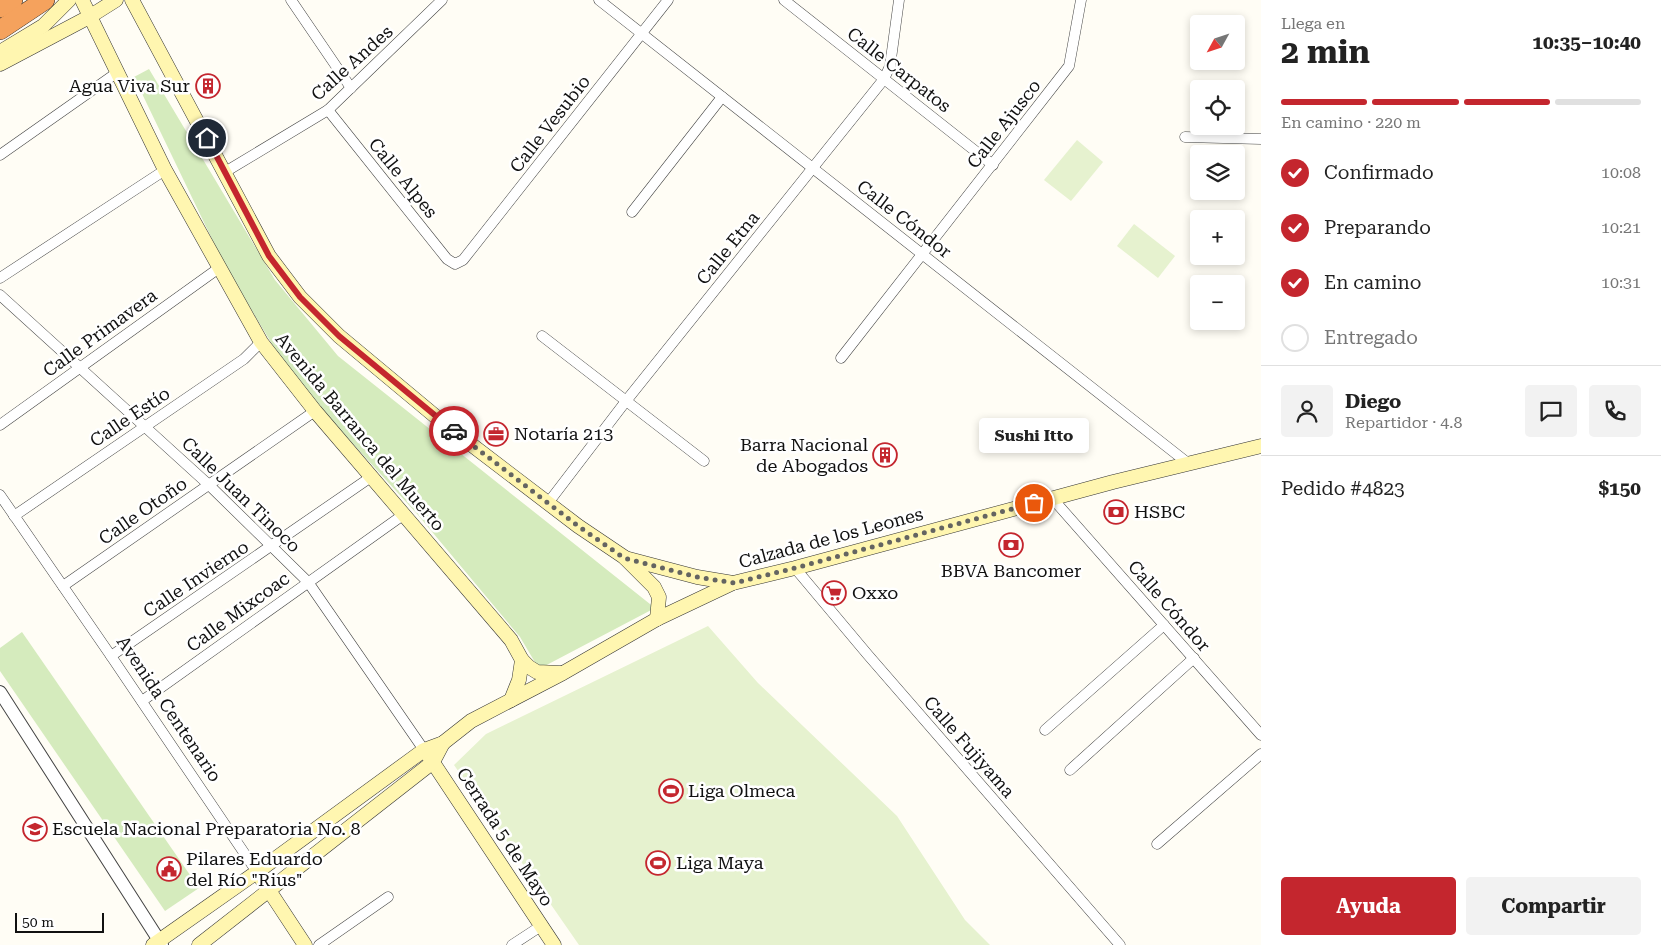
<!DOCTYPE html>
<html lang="es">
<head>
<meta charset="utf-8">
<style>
  :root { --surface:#fff; --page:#f2f2f2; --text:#222; --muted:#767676; --line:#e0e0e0; --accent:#c4262e }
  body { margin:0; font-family:"Roboto Serif",serif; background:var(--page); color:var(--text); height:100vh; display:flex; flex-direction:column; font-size:19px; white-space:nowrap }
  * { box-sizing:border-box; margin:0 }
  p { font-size:16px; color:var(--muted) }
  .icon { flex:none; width:28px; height:28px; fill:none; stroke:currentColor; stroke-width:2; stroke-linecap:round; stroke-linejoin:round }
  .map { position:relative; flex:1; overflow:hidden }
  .sheet { display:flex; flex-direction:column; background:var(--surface); width:400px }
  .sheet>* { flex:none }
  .needle { width:32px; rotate:230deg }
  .fabs { position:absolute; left:1190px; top:15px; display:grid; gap:10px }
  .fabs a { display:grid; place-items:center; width:55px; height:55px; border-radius:5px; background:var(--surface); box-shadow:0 2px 8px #0003; font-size:25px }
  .scale { position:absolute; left:15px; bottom:12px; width:89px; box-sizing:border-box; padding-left:5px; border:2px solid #111; border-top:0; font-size:14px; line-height:18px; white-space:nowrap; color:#111; -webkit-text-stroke:4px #fff; paint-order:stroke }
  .pin { position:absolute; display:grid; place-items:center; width:42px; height:42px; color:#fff; margin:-21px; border:2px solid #fff; border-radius:50%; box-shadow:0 1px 5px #0007 }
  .courier { position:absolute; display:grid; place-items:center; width:50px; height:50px; margin:-25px; border:4px solid #c4262e; border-radius:50%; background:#fff; color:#222; box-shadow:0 1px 6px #0007 }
  .bubble { position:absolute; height:35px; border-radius:5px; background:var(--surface); box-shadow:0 2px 8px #0003; font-size:16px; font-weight:700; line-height:35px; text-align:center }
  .head em { font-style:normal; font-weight:700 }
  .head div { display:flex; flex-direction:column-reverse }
  .head { display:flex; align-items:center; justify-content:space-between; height:85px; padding:0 20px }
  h1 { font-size:32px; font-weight:700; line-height:38px }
  .bar { display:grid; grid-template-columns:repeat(4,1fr); gap:8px 5px; align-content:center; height:60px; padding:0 20px }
  .bar i { height:6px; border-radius:4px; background:var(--line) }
  .bar .active { background:var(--accent) }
  .bar p { grid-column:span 4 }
  .line { display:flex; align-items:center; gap:12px; padding:0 20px; border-top:1px solid var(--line) }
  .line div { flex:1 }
  .round { display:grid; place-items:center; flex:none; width:52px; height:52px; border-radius:5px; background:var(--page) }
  ol { padding:0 20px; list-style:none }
  li { display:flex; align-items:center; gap:15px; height:55px }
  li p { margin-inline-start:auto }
  li .icon { padding:5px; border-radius:50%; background:var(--accent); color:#fff; stroke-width:4 }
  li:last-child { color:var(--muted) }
  li i { width:28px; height:28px; border:2px solid var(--line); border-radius:50% }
  .button { display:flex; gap:10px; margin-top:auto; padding:10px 20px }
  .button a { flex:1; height:58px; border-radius:5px; background:var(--accent); color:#fff; font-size:20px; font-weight:700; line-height:58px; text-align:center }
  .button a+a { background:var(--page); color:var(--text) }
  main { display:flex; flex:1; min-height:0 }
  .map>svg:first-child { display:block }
  .green { fill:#d5ebbd }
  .pitch { fill:#e6f2cf }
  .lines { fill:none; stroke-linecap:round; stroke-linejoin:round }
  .minor-casing { stroke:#444; stroke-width:11 }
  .tertiary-casing { stroke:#444; stroke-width:14 }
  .secondary-casing { stroke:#333; stroke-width:15 }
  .motorway-casing { stroke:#222; stroke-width:20 }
  .minor { stroke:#fff; stroke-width:10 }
  .tertiary { stroke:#fff; stroke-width:12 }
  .secondary { stroke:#fff6b0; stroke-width:14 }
  .motorway { stroke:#f5a25d; stroke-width:19 }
  .done { stroke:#646461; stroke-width:5; stroke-dasharray:0 9 }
  .route { stroke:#c4262e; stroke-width:6 }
  .labels { text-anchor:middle; stroke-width:5; stroke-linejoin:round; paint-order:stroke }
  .street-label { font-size:18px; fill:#111; stroke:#fff }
  .poi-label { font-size:18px; fill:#111; stroke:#fff; text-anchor:start }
</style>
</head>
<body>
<main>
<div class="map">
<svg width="1261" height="945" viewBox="0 0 1261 945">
  <rect width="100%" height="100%" fill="#fffdf5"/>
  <!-- green -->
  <g class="green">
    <path d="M149 69 275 280 338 356 655 608 539 669 520 637 418 515 322 410 278 354 225 266 134 77Z"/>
    <path d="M22 632 199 888 165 911 0 671V648Z"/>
  </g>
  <!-- pitch -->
  <g class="pitch">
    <path d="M1077 140 1103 162 1071 201 1044 180Z"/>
    <path d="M1134 224 1175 256 1158 278 1117 246Z"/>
    <path d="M708 626 758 683 897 816 965 920 990 945H579L454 765 486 734Z"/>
  </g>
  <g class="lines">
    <!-- minor casing -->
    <g class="minor-casing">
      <g id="minor">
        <path d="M291 0 351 88"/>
        <path d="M599 0 1189 464"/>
        <path d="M784 0 993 165"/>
        <path d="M328 110 447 259 455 264 463 260 668 0"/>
        <path d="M1185 137 1261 139"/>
        <path d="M0 155 118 72"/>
        <path d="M225 172 328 110 442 0"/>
        <path d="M632 212 722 97"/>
        <path d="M0 278 165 170"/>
        <path d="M0 295 209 485 308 582 424 750"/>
        <path d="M542 336 704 461"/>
        <path d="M841 358 1069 66 1081 0"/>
        <path d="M0 425 219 268"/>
        <path d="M0 495 111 656 257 872"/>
        <path d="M1052 498 1261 735"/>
        <path d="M548 503 626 401 884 79 890 66 899 0"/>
        <path d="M14 516 244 359 261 342"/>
        <path d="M795 568 868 655 1120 945"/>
        <path d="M63 586 315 411"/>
        <path d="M111 656 371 477"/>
        <path d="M142 701 403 515"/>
        <path d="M1045 730 1164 625"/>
        <path d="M1070 770 1194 658"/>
        <path d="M1157 844 1261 754"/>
        <path d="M319 945 388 897"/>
        <path d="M512 945 541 926"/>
      </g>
    </g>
    <!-- tertiary casing -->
    <g class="tertiary-casing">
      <path id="tertiary" d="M0 692 162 945"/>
    </g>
    <!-- secondary casing -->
    <g class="secondary-casing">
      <g id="secondary">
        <path d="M82 0 165 170 261 342 315 411 511 640 522 660 529 667 537 672 561 673"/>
        <path d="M132 0 269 256 300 297 339 336 447 426 578 526 624 557 654 587 659 597 657 619"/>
        <path d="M0 52 43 26 69 0"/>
        <path d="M0 64 89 17 116 0"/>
        <path d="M625 558 697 577 733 583"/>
        <path d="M511 700 519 680 522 660"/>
        <path d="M428 755 554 945"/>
        <path d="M257 872 305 945"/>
        <path d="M153 945 257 872 424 750 443 743 471 721 563 673 657 619 733 583 795 568 1113 482 1261 446"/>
        <path d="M199 945 433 762 443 743"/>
      </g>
    </g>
    <!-- motorway casing -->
    <g class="motorway-casing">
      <g id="motorway">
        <path d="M0 8 13 0"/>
        <path d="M0 30 45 0"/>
      </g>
    </g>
    <!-- minor -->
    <use href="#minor" class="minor"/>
    <!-- tertiary -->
    <use href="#tertiary" class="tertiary"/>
    <!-- secondary -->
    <use href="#secondary" class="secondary"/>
    <!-- motorway -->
    <use href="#motorway" class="motorway"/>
  </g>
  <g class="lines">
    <!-- done -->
    <path class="done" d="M454 431 578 526 624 558 697 577 734 583 795 568 1034 503"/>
    <!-- route -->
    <path class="route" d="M207 138 269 256 300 297 339 336 454 431"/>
  </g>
  <!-- icons -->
  <defs>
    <g id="building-ring" transform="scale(1.25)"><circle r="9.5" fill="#fff" stroke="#c4262e" stroke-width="1.5"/><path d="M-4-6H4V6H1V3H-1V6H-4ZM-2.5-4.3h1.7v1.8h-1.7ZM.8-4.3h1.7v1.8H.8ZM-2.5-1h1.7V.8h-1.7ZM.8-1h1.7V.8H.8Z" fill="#c4262e"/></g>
    <g id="office-ring" transform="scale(1.25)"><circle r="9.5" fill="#fff" stroke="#c4262e" stroke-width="1.5"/><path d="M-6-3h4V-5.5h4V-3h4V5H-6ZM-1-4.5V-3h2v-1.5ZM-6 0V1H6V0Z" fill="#c4262e"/></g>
    <g id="bank-ring" transform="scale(1.25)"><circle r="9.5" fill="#fff" stroke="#c4262e" stroke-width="1.5"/><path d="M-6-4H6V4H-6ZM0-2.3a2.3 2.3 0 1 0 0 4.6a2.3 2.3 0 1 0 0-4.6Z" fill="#c4262e"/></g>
    <g id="supermarket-ring" transform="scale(1.25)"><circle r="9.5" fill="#fff" stroke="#c4262e" stroke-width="1.5"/><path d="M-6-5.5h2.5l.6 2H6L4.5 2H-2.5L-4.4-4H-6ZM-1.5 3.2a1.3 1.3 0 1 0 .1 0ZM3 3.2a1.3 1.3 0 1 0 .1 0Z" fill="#c4262e"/></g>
    <g id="stadium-ring" transform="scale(1.25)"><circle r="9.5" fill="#fff" stroke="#c4262e" stroke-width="1.5"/><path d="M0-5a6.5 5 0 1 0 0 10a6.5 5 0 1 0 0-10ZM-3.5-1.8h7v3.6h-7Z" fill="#c4262e"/></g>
    <g id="school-ring" transform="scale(1.25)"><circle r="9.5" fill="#fff" stroke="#c4262e" stroke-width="1.5"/><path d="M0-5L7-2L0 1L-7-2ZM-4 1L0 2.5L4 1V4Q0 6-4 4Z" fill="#c4262e"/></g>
    <g id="civic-ring" transform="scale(1.25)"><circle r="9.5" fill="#fff" stroke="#c4262e" stroke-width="1.5"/><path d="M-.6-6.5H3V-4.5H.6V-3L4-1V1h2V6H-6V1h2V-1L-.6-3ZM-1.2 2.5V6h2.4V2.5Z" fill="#c4262e"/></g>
  </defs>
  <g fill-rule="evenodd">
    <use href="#building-ring" x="208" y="86"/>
    <use href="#office-ring" x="496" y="434"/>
    <use href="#building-ring" x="885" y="455"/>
    <use href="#bank-ring" x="1116" y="512"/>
    <use href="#bank-ring" x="1011" y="545"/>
    <use href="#supermarket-ring" x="834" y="593"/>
    <use href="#stadium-ring" x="671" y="791"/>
    <use href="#school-ring" x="35" y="829"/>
    <use href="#stadium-ring" x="658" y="863"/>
    <use href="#civic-ring" x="169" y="869"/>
  </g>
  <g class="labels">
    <!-- street labels -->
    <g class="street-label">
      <text transform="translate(352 63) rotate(-42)" y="6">Calle Andes</text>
      <text transform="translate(899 70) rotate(38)" y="6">Calle Carpatos</text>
      <text transform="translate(550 124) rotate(-52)" y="6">Calle Vesubio</text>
      <text transform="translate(1004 124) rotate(-52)" y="6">Calle Ajusco</text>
      <text transform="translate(403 178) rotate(51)" y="6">Calle Alpes</text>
      <text transform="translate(904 219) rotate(38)" y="6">Calle Cóndor</text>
      <text transform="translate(728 248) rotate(-51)" y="6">Calle Etna</text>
      <text transform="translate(100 333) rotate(-36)" y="6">Calle Primavera</text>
      <text transform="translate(130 417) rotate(-34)" y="6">Calle Estío</text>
      <text transform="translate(360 432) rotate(50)" y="6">Avenida Barranca del Muerto</text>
      <text transform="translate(241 495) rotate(44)" y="6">Calle Juan Tinoco</text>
      <text transform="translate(143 511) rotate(-35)" y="6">Calle Otoño</text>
      <text transform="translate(831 538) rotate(-15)" y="6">Calzada de los Leones</text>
      <text transform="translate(196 579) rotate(-34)" y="6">Calle Invierno</text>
      <text transform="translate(1169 606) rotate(49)" y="6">Calle Cóndor</text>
      <text transform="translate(238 612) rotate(-36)" y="6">Calle Mixcoac</text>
      <text transform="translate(169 709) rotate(56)" y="6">Avenida Centenario</text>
      <text transform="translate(969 747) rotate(49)" y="6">Calle Fujiyama</text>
      <text transform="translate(505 837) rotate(57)" y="6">Cerrada 5 de Mayo</text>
    </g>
    <!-- poi labels -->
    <g class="poi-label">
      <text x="190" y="92" text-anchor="end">Agua Viva Sur</text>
      <text x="514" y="440">Notaría 213</text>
      <text x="868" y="451" text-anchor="end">Barra Nacional<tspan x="868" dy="21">de Abogados</tspan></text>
      <text x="1134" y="518">HSBC</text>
      <text x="1011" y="577" text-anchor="middle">BBVA Bancomer</text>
      <text x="852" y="599">Oxxo</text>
      <text x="688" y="797">Liga Olmeca</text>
      <text x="52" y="835">Escuela Nacional Preparatoria No. 8</text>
      <text x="186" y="865">Pilares Eduardo<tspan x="186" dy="21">del Río "Rius"</tspan></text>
      <text x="676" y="869">Liga Maya</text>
    </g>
  </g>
</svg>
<div class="fabs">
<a><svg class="needle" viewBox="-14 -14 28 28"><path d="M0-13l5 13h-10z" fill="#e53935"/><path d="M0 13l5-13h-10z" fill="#767676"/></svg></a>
<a><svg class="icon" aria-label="locate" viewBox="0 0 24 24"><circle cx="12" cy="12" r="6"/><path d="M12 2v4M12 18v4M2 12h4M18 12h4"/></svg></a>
<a><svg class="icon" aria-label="layers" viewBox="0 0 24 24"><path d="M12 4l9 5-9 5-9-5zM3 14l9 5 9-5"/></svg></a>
<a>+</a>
<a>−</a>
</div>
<div class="scale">50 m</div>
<div class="pin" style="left:1034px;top:503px;background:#ea580c"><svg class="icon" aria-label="bag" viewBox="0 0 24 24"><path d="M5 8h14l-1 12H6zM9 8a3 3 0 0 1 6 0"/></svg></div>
<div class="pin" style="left:207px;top:138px;background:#1f2937"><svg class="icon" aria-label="home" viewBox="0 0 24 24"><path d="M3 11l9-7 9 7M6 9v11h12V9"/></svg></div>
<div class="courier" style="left:454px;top:431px"><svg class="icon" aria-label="car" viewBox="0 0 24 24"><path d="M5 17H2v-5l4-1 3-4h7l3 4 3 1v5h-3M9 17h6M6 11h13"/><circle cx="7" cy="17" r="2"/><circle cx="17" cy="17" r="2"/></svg></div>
<div class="bubble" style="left:979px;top:418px;width:110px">Sushi Itto</div>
</div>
<section class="sheet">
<div class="head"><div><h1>2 min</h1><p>Llega en</p></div><em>10:35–10:40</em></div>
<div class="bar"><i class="active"></i><i class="active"></i><i class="active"></i><i></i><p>En camino · 220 m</p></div>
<ol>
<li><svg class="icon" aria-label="check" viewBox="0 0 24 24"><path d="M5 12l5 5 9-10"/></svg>Confirmado<p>10:08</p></li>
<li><svg class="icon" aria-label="check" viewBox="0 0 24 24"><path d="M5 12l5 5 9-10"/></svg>Preparando<p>10:21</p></li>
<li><svg class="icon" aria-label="check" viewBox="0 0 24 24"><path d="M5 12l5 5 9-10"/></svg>En camino<p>10:31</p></li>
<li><i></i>Entregado</li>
</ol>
<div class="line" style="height:90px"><a class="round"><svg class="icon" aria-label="person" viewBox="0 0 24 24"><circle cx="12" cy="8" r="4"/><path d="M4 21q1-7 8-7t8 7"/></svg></a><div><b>Diego</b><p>Repartidor · 4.8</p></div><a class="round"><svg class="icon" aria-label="chat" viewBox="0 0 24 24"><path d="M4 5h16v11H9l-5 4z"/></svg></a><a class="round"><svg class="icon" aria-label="phone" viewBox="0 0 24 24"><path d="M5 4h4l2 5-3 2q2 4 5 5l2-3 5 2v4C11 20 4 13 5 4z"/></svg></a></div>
<div class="line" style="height:65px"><div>Pedido #4823</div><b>$150</b></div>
<div class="button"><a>Ayuda</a><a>Compartir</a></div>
</section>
</main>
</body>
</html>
